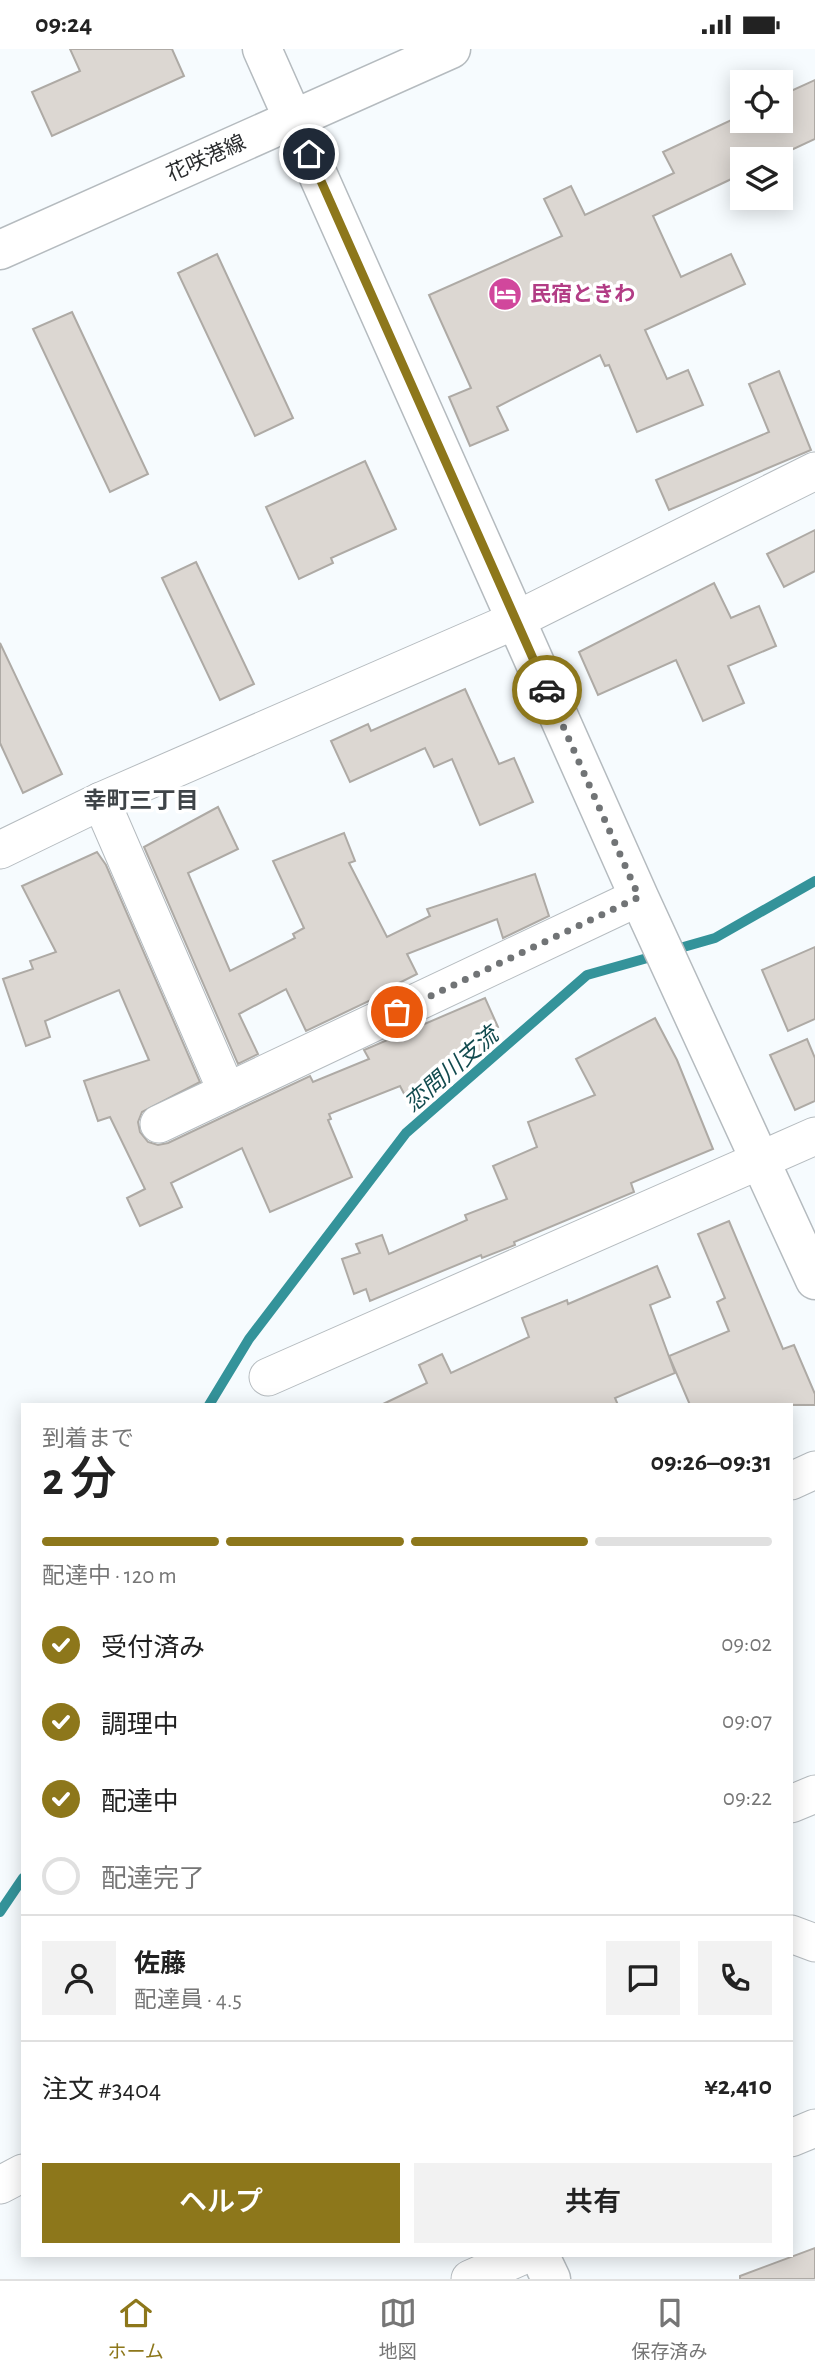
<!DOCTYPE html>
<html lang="ja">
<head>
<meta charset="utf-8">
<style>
  :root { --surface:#fff; --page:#f2f2f2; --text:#222; --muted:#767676; --line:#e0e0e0; --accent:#8d771b }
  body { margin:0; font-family:"Alegreya Sans","Noto Sans JP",sans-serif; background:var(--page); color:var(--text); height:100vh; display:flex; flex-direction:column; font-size:26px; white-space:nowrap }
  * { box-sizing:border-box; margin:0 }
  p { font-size:23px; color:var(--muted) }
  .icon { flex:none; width:38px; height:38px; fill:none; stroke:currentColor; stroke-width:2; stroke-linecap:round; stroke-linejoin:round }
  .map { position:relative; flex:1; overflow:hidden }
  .panel { position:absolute; left:21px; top:1354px; width:772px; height:854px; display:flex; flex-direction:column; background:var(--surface); border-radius:0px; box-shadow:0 4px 18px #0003 }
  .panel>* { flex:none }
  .fabs { position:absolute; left:730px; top:21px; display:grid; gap:14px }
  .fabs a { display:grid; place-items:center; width:63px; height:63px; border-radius:0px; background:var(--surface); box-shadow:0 4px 18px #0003; font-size:35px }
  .pin { position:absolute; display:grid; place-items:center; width:60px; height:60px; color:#fff; margin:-30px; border:4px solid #fff; border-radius:50%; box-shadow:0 2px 7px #0007 }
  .courier { position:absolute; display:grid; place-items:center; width:70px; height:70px; margin:-35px; border:5px solid #8d771b; border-radius:50%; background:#fff; color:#222; box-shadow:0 2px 9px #0007 }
  .headline em { font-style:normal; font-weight:600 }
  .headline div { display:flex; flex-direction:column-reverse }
  .headline { display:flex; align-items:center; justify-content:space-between; height:119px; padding:0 21px }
  h1 { font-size:46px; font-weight:600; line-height:52px }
  .bar { display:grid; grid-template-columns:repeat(4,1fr); gap:10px 7px; align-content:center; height:84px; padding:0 21px }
  .bar i { height:9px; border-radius:5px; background:var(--line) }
  .bar .selected { background:var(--accent) }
  .bar p { grid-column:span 4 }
  .line { display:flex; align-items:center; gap:18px; padding:0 21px; border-top:2px solid var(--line) }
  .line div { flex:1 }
  .round { display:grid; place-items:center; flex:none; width:74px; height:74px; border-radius:0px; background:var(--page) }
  ol { padding:0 21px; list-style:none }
  li { display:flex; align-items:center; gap:21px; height:77px }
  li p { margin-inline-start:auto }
  li .icon { padding:7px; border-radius:50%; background:var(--accent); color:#fff; stroke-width:4 }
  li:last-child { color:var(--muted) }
  li i { width:38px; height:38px; border:4px solid var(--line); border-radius:50% }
  .button { display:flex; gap:14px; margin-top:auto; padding:14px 21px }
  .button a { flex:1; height:80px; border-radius:0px; background:var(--accent); color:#fff; font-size:28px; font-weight:600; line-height:80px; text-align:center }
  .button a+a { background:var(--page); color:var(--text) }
  .status { display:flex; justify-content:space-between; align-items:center; height:49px; padding:0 35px; background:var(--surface); direction:ltr }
  .status svg { height:19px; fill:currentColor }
  .tab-bar { display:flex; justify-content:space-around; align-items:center; height:98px; border-top:2px solid var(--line); background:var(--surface); font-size:19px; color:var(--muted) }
  .tab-bar a { display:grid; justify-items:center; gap:4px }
  .tab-bar .selected { color:var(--accent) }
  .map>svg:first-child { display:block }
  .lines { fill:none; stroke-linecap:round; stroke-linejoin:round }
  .stream { stroke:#34939a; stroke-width:10 }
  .building { fill:#dcd7d2; stroke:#aeaaa5; stroke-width:2 }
  .minor-casing { stroke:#b5bbbf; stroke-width:39 }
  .tertiary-casing { stroke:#b5bbbf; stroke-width:41 }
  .secondary-casing { stroke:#b5bbbf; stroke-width:41 }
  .minor { stroke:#fff; stroke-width:37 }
  .tertiary { stroke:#fff; stroke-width:38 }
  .secondary { stroke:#fff; stroke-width:38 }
  .done { stroke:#717476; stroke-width:7; stroke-dasharray:0 12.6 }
  .route { stroke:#8d771b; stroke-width:9 }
  .labels { text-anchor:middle; stroke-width:7; stroke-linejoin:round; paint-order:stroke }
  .street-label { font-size:21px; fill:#292b2d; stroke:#fff }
  .hotel-label { font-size:21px; font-weight:bold; fill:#b23c85; stroke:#fff; text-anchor:start }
  .neighbourhood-label { font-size:23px; font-weight:bold; fill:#3f4448; stroke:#fff }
  .water-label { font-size:23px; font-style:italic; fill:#124b4f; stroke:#fff }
</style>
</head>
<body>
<div class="status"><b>09:24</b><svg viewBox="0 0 49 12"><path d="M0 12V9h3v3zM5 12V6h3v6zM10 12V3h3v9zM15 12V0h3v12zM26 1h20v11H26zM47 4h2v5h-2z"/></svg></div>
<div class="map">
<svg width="815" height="2230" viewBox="0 0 815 2230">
  <rect width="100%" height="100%" fill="#f6fbfe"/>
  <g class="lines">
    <!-- stream -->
    <g class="stream">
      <path d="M673 901 715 889 815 832"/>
      <path d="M209 1356 249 1290 406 1084 587 926 658 906"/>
      <path d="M0 1863 23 1829"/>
    </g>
  </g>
  <!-- building -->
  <g class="building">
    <path d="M70 0H172L184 27 52 87 32 43 80 22Z"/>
    <path d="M815 31V90L772 110H742V125L653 167 681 228 731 205 745 235 645 281 667 330 688 321 703 356 637 383 609 316 605 317 600 306 497 358 508 381 470 397 449 348 471 339 429 246 562 187 544 150 571 137 585 166 674 124 663 103 742 66V72H780V47Z"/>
    <path d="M217 205 293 369 255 387 178 224Z"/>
    <path d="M72 263 148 425 110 443 33 280Z"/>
    <path d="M779 322 811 401 669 461 656 431 769 383 749 335Z"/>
    <path d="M365 412 396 480 331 509 333 514 299 530 266 458Z"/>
    <path d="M815 481V522L784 538 767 505Z"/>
    <path d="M196 513 254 635 220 651 162 529Z"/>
    <path d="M714 534 731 569 759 557 776 597 728 617 744 654 703 672 676 611 598 646 579 603Z"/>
    <path d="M0 594 62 725 23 744 0 694Z"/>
    <path d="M465 640 499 715 514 709 533 753 480 776 452 710 434 718 425 699 350 733 331 692 368 675 371 682Z"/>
    <path d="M218 758 238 800 188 824 230 922 295 889 293 885 304 879 273 812 344 784 355 812 349 814 387 888 430 867 427 860 535 825 549 867 503 889 497 870 407 905 417 925 393 937 394 940 306 982 286 940 239 965 258 1005 238 1015 144 798Z"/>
    <path d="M97 803 106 816 200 1033 142 1063 138 1073 140 1083 148 1093 158 1096 168 1094 310 1027 313 1033 369 1010 364 1001 485 949 498 978 484 984 490 998 425 1026 432 1041 409 1054 400 1037 329 1065 331 1070 328 1071 352 1128 270 1163 242 1099 171 1134 182 1158 140 1177 127 1149 145 1140 110 1068 98 1072 84 1032 149 1011 119 941 45 972 50 988 26 997 3 930 33 920 30 912 56 903 22 837Z"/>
    <path d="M815 898V970L788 982 762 921Z"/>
    <path d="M655 969 677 1011 713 1100 631 1134 634 1143 514 1193 515 1196 482 1209 481 1206 370 1252 366 1240 354 1245 342 1210 360 1204 356 1195 382 1186 389 1205 467 1171 465 1166 507 1150 493 1117 537 1098 528 1073 595 1046 576 1010Z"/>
    <path d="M807 990 815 1009V1052L795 1061 770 1006Z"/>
    <path d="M729 1172 783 1300 794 1296 815 1345V1356H690L669 1307 729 1282 717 1253 725 1249 698 1185Z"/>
    <path d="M657 1217 670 1248 650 1256 675 1324 615 1349 618 1356H381L427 1334 419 1316 442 1305 451 1324 529 1288 522 1269 567 1251 568 1255Z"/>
    <path d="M815 2199V2230H740V2227Z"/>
  </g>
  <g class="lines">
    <!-- minor casing -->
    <g class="minor-casing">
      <g id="minor">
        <path d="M101 752 227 1043"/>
        <path d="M0 801 101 752 516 571 815 422"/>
        <path d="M159 1075 639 848"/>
        <path d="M268 1328 815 1087"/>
        <path d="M791 1432 815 1421"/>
        <path d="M791 1755 815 1745"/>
        <path d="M791 1885 815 1894"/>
        <path d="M791 2089 815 2079"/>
        <path d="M0 2136 23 2124"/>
        <path d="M470 2230 522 2207"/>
      </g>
    </g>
    <!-- tertiary casing -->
    <g class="tertiary-casing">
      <g id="tertiary">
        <path d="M262 0 639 848 815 1231"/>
        <path d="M540 2207 551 2230"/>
      </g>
    </g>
    <!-- secondary casing -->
    <g class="secondary-casing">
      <path id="secondary" d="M0 201 451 0"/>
    </g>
    <!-- minor -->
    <use href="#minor" class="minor"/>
    <!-- tertiary -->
    <use href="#tertiary" class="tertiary"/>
    <!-- secondary -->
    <use href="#secondary" class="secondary"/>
  </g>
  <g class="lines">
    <!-- done -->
    <path class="done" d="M397 963 639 848 547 641"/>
    <!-- route -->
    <path class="route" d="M309 105 547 641"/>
  </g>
  <!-- icons -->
  <defs>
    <g id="hotel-disc" transform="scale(1.75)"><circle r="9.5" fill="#d1479c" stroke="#fff"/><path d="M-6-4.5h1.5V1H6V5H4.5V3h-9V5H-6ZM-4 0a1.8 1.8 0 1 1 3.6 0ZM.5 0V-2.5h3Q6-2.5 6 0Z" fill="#fff"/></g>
  </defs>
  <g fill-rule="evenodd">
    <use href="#hotel-disc" x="505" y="245"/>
  </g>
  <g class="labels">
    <!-- street labels -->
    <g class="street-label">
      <text transform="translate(206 109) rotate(-24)" y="7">花咲港線</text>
    </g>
    <!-- hotel labels -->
    <g class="hotel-label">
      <text x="530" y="252">民宿ときわ</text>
    </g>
    <!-- neighbourhood labels -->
    <g class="neighbourhood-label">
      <text x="141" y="759">幸町三丁目</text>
    </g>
    <!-- water labels -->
    <g class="water-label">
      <text transform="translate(451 1020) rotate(-41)" y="8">恋問川支流</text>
    </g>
  </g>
</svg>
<div class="fabs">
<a><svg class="icon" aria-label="locate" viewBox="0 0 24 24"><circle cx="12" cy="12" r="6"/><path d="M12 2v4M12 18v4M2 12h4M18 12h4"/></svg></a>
<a><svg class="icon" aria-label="layers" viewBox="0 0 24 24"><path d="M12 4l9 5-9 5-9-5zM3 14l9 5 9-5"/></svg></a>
</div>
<div class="pin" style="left:397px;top:963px;background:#ea580c"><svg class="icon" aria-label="bag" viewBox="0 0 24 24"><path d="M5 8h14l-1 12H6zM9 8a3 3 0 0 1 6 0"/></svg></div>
<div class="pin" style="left:309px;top:105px;background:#1f2937"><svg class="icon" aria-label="home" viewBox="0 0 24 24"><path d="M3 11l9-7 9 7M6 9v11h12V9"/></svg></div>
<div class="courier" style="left:547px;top:641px"><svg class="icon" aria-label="car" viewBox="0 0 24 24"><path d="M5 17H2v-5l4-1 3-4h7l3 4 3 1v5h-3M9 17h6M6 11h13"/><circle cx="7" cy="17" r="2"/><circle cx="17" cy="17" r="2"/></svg></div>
<section class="panel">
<div class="headline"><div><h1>2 分</h1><p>到着まで</p></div><em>09:26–09:31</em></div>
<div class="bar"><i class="selected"></i><i class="selected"></i><i class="selected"></i><i></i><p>配達中 · 120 m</p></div>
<ol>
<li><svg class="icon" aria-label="check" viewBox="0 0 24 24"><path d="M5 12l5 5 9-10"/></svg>受付済み<p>09:02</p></li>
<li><svg class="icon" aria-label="check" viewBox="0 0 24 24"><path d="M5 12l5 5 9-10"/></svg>調理中<p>09:07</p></li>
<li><svg class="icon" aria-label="check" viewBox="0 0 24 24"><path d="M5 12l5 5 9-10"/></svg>配達中<p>09:22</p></li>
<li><i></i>配達完了</li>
</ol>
<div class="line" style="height:126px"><a class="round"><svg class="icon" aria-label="person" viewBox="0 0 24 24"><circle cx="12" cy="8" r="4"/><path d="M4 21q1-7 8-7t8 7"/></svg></a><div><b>佐藤</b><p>配達員 · 4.5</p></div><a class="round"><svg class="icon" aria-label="chat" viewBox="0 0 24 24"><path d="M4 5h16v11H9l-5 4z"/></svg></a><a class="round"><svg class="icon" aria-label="phone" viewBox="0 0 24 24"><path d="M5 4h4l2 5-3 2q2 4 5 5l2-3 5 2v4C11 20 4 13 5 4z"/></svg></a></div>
<div class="line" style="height:91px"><div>注文 #3404</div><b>¥2,410</b></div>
<div class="button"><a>ヘルプ</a><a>共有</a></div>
</section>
</div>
<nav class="tab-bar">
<a class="selected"><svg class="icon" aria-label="home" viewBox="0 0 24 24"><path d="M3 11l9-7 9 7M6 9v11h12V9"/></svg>ホーム</a>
<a><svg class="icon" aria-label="map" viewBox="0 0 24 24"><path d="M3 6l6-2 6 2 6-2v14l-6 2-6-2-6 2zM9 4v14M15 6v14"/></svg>地図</a>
<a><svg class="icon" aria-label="saved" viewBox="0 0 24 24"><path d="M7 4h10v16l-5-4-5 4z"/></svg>保存済み</a>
</nav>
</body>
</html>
